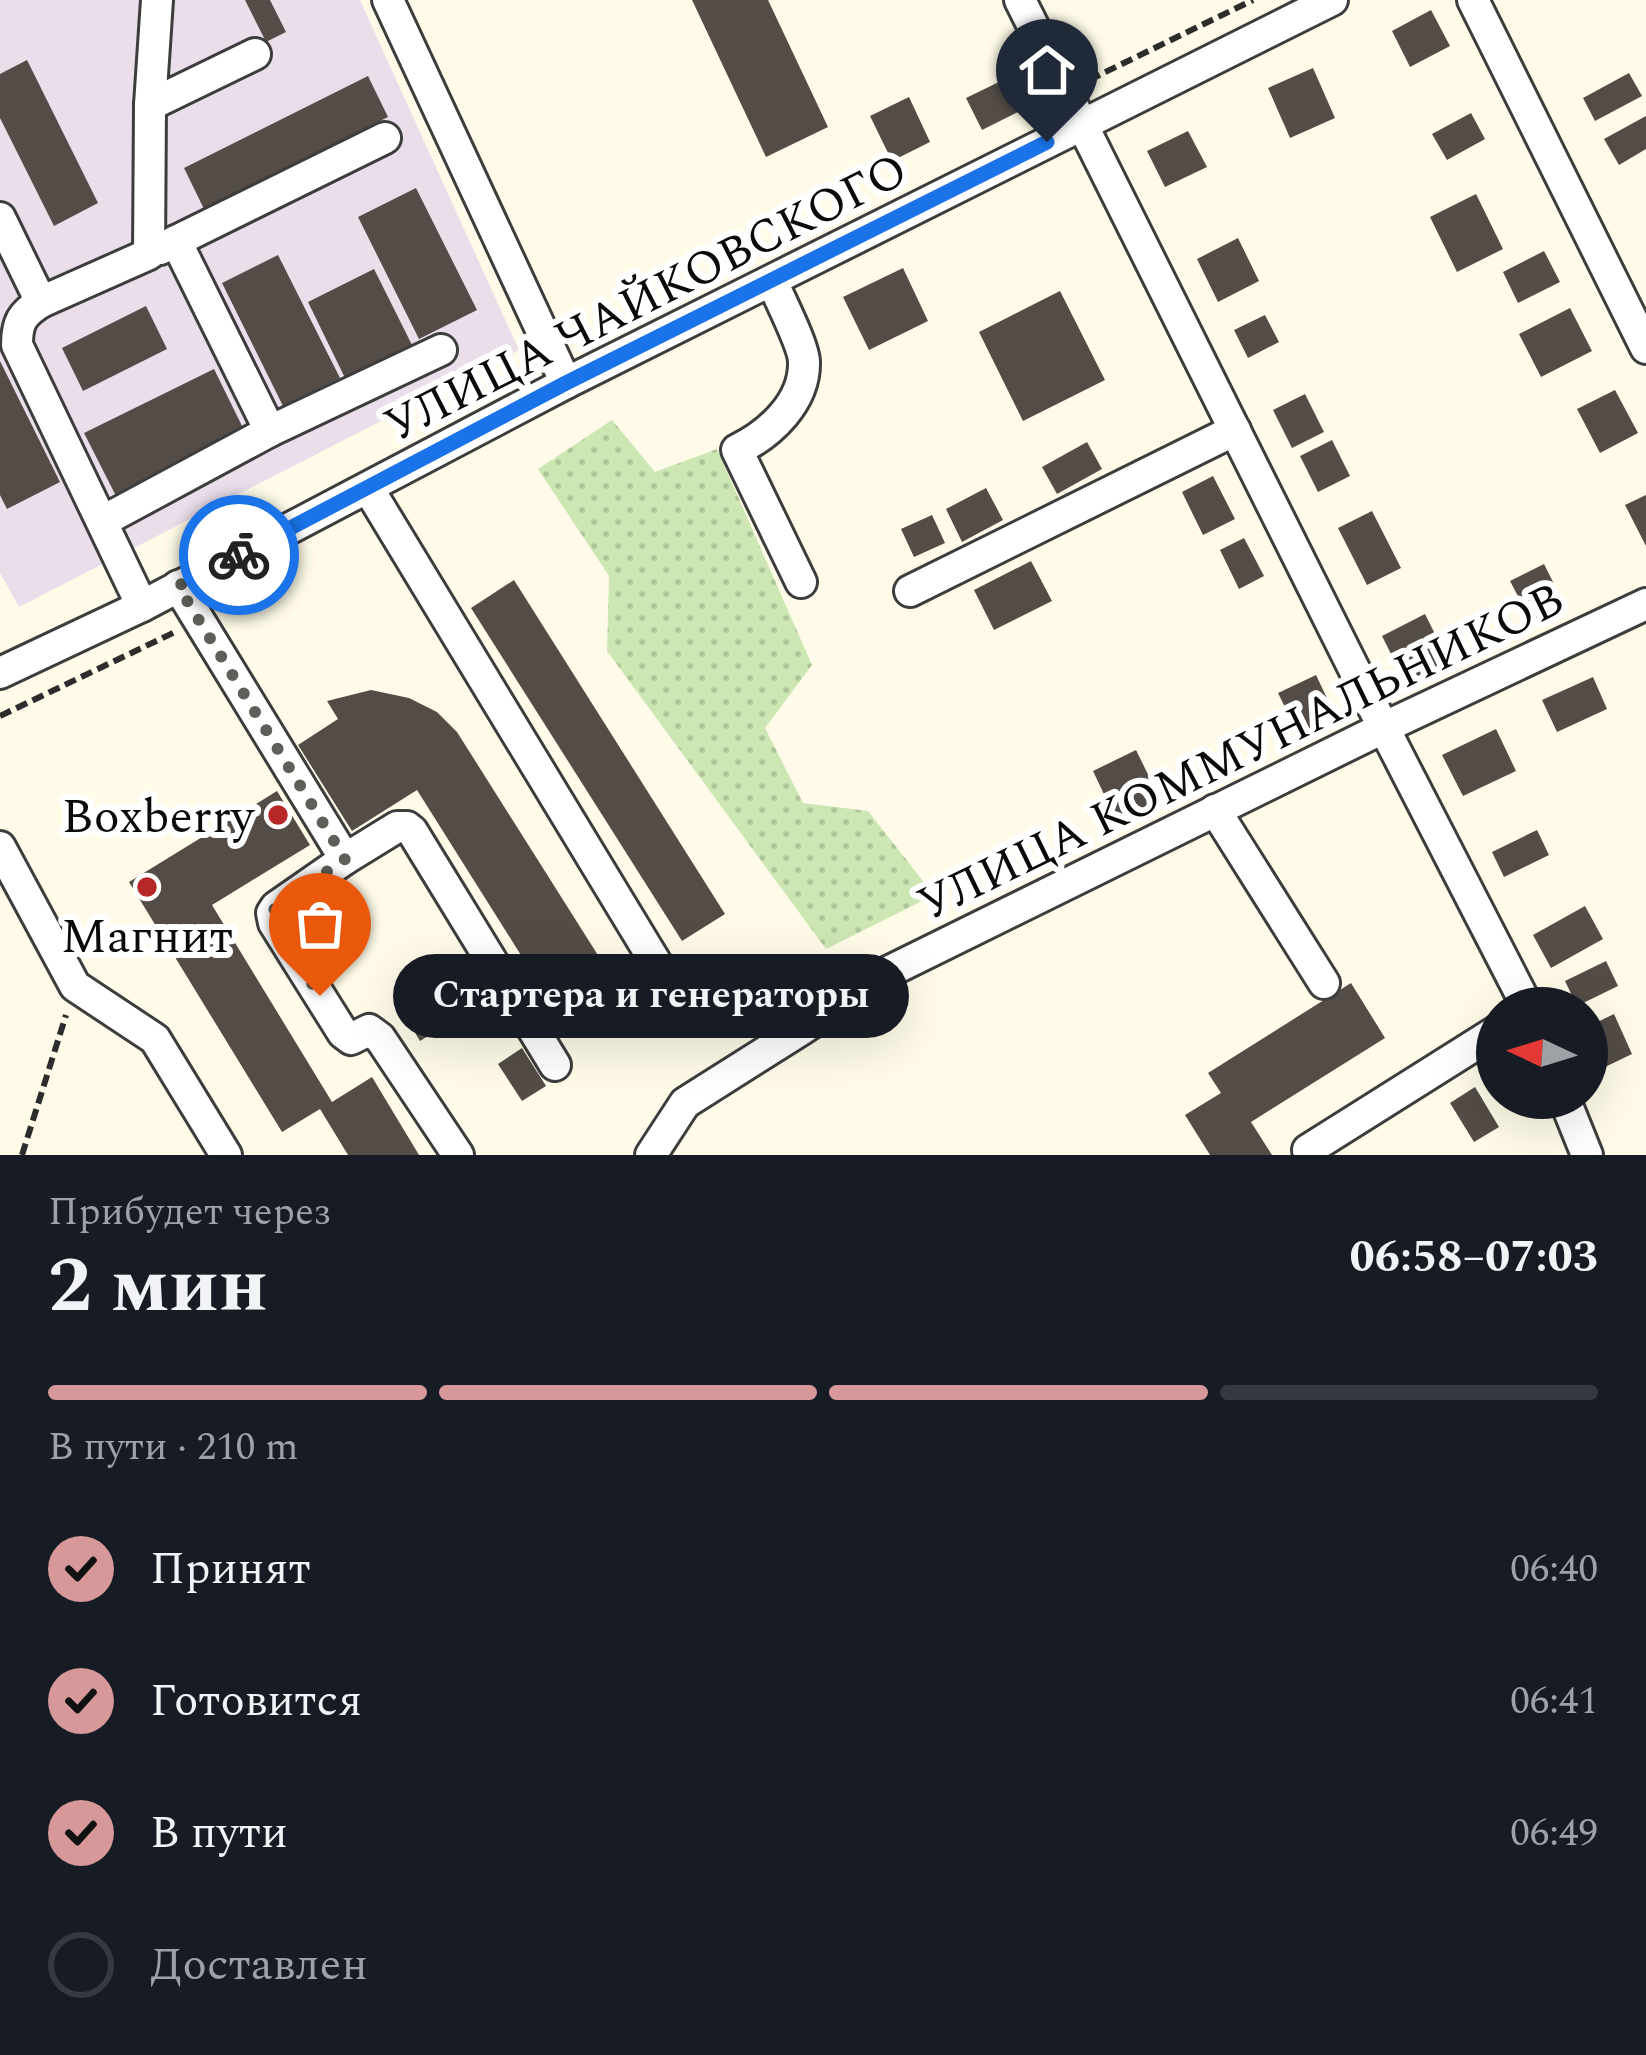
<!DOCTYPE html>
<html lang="ru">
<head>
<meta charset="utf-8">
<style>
  :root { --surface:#171b24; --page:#20242c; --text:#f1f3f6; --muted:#9ea1a6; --line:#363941; --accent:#d69899 }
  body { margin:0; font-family:Spectral,serif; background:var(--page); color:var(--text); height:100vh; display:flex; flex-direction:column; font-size:45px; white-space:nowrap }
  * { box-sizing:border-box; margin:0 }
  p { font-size:39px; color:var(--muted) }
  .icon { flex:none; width:66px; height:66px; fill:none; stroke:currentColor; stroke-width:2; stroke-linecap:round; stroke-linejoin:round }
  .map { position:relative; height:1155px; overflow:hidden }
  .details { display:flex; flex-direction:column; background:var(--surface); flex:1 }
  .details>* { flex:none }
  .needle { width:78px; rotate:274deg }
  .tools { position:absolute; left:1476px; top:987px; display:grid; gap:24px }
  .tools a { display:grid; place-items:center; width:132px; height:132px; border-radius:50%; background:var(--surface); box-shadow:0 12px 48px #0002; font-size:60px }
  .pin { position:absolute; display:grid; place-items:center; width:102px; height:102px; color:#fff; margin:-123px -51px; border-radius:50% 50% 50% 0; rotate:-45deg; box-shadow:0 0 12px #0007 }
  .pin .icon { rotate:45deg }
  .courier { position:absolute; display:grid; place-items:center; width:120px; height:120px; margin:-60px; border:9px solid #1a73e8; border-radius:50%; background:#fff; color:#222; box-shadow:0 3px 15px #0007 }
  .bubble { position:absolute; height:84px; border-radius:42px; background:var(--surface); box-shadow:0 12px 48px #0002; font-size:39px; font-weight:700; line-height:84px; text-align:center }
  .head em { font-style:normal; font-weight:700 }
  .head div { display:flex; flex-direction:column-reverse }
  .head { display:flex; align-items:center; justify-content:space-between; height:204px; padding:0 48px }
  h1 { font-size:78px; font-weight:700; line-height:90px }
  .bar { display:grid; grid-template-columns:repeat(4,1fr); gap:18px 12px; align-content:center; height:144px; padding:0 48px }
  .bar i { height:15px; border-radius:9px; background:var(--line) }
  .bar .selected { background:var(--accent) }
  .bar p { grid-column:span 4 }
  ol { padding:0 48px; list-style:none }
  li { display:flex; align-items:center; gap:36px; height:132px }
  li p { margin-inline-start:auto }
  li .icon { padding:12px; border-radius:50%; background:var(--accent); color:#111; stroke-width:4 }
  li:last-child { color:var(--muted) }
  li i { width:66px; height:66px; border:6px solid var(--line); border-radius:50% }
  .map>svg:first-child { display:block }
  .industrial { fill:#e9deea }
  .grass { fill:url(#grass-dots) }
  .building { fill:#534c47 }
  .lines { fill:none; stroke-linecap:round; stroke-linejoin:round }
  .minor-casing { stroke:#3d3d3d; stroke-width:36 }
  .path { stroke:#2c2c2c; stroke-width:6; stroke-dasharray:12 6; stroke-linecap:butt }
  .minor { stroke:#fff; stroke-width:30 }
  .done { stroke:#605e58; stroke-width:12; stroke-dasharray:0 21.6 }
  .route { stroke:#1a73e8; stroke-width:15 }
  .poi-dot { fill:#b62827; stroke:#fff; stroke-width:4.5 }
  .labels { text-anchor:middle; stroke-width:12; stroke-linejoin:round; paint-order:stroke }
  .street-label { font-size:48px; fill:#0a0a0a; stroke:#fff }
  .poi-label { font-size:48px; fill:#0a0a0a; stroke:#fff; text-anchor:end }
</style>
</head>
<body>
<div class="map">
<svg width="1646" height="1155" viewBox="0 0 1646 1155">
  <defs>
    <pattern id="grass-dots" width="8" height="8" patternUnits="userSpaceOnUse" patternTransform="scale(3)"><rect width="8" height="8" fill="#cce7b4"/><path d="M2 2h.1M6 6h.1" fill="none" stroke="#aec599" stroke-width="1.8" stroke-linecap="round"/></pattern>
  </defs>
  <rect width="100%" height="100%" fill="#fffbe8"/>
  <!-- industrial -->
  <path class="industrial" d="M0 0H360L519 350 19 607 0 573Z"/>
  <!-- grass -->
  <path class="grass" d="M612 420 655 472 717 449 812 665 765 728 803 803 868 811 934 895 826 949 607 651 609 576 538 469Z"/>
  <!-- building -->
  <g class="building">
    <path d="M245 0H270L286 32 266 42Z"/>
    <path d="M692 0H768L828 127 766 157Z"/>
    <path d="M1431 10 1450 46 1410 67 1392 31Z"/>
    <path d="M27 60 98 203 54 226 0 118V74Z"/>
    <path d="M1313 68 1335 118 1290 138 1268 88Z"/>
    <path d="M1629 73 1642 96 1595 121 1583 98Z"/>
    <path d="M368 76 388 117 204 209 184 168Z"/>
    <path d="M1007 78 1022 110 982 130 966 98Z"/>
    <path d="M909 97 930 142 892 161 870 116Z"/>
    <path d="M1471 113 1485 139 1447 160 1432 134Z"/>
    <path d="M1646 116V149L1619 165 1604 139Z"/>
    <path d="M1188 131 1207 167 1165 187 1147 151Z"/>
    <path d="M416 188 477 310 419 339 358 217Z"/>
    <path d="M1476 194 1503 249 1457 272 1430 217Z"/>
    <path d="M1238 238 1259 281 1218 302 1197 259Z"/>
    <path d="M1544 251 1560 282 1518 303 1503 272Z"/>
    <path d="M278 255 340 378 283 406 222 283Z"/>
    <path d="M903 268 928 321 869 350 843 297Z"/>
    <path d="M374 269 413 347 346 380 308 302Z"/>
    <path d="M1060 291 1105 380 1023 421 979 332Z"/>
    <path d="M146 306 167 349 83 391 62 348Z"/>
    <path d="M1570 308 1592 351 1541 377 1519 334Z"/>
    <path d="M1265 315 1279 342 1248 358 1234 330Z"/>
    <path d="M0 361 60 482 7 509 0 495Z"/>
    <path d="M214 369 245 432 116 496 84 433Z"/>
    <path d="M1615 390 1638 433 1600 453 1577 409Z"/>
    <path d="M1305 394 1324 432 1292 448 1273 410Z"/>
    <path d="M1332 440 1350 476 1318 492 1300 456Z"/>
    <path d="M1087 442 1102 469 1057 494 1042 467Z"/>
    <path d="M1213 476 1235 519 1203 535 1182 492Z"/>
    <path d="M986 488 1003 520 962 542 946 509Z"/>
    <path d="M1646 495V546L1625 505Z"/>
    <path d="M1372 511 1401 568 1367 585 1338 528Z"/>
    <path d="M932 515 945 543 914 557 901 529Z"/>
    <path d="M1244 538 1264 576 1239 589 1220 550Z"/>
    <path d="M1031 561 1052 601 994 630 974 590Z"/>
    <path d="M1544 564 1565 606 1532 623 1510 581Z"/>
    <path d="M514 580 725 914 682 941 471 608Z"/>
    <path d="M1425 614 1449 662 1406 684 1382 636Z"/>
    <path d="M1316 675 1335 715 1298 734 1278 693Z"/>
    <path d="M1593 677 1607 709 1557 732 1542 700Z"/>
    <path d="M371 690 409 698 437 712 457 732 625 998 570 1033 417 790 352 831 298 745 338 719 327 701Z"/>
    <path d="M1496 729 1516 771 1463 796 1442 755Z"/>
    <path d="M1136 750 1162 803 1118 824 1093 771Z"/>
    <path d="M277 791 310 845 212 905 332 1102 372 1077 419 1155H348L320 1109 282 1132 129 882Z"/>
    <path d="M1537 830 1549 855 1504 877 1492 852Z"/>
    <path d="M1585 906 1603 939 1551 968 1533 935Z"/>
    <path d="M1606 961 1618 986 1577 1006 1565 981Z"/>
    <path d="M1351 983 1385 1038 1251 1122 1272 1155H1210L1185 1115 1221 1093 1208 1073Z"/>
    <path d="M421 988 444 1026 420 1041 397 1003Z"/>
    <path d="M1614 1014 1632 1054 1601 1069 1587 1039V1027Z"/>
    <path d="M522 1048 546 1086 522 1101 498 1064Z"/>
    <path d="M1475 1087 1499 1127 1474 1142 1450 1103Z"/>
  </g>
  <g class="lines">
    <!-- minor casing -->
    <g class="minor-casing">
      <g id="minor">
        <path d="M388 0 566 383"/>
        <path d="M1020 0 1369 699 1528 1008"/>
        <path d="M1473 0 1646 348"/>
        <path d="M150 105 255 54"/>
        <path d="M0 218 41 302C22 314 17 322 17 345L142 606"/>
        <path d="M176 241 270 431 441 350"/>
        <path d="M160 249 385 138"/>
        <path d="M772 281C779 298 804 346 804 362 805 402 770 434 737 450L801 582"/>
        <path d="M41 302 149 254 150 105 157 0"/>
        <path d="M368 488 656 963"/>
        <path d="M103 521 270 431"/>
        <path d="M178 586 345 859 276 907 272 913 274 923 343 1033 351 1039 369 1030 380 1038 458 1155"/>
        <path d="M910 591 1235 430"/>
        <path d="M0 673 142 606 566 383 1332 0"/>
        <path d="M1215 810 1324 983"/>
        <path d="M0 847 75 986 155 1039 226 1155"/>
        <path d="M345 859 397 827H407L412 831 555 1065"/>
        <path d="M1564 1098 1587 1155"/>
        <path d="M651 1155 685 1103 802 1029 886 973 1383 728 1646 604"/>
        <path d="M1311 1155 1308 1150 1497 1031"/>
      </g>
    </g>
    <!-- path -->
    <g class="path">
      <path d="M1089 80 1253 0"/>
      <path d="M0 716 175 632"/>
      <path d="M22 1155 66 1015"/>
    </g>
    <!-- minor -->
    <use href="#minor" class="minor"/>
  </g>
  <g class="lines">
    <!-- done -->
    <path class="done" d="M239 555 178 586 345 859 276 907 272 913 274 923 320 996"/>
    <!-- route -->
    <path class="route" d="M239 555 566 383 1047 142"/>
  </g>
  <!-- markers -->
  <g class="poi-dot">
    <circle cx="278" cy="815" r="12"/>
    <circle cx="147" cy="887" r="12"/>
  </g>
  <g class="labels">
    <!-- street labels -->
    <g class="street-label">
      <text transform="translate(645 296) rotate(-27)" y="17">УЛИЦА ЧАЙКОВСКОГО</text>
      <text transform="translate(1240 750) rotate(-26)" y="17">УЛИЦА КОММУНАЛЬНИКОВ</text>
    </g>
    <!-- poi labels -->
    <g class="poi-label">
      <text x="254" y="832">Boxberry</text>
      <text x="147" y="952" text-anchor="middle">Магнит</text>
    </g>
  </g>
</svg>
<div class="tools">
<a><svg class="needle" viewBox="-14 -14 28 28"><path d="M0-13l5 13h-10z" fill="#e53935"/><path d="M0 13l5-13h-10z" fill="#9ea1a6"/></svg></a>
</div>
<div class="pin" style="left:320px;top:996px;background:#ea580c"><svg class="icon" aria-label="bag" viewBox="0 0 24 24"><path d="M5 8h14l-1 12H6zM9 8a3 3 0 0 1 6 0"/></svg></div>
<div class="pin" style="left:1047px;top:142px;background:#1f2937"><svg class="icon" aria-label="home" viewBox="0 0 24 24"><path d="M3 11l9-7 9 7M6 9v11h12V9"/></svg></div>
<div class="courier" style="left:239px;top:555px"><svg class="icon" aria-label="bike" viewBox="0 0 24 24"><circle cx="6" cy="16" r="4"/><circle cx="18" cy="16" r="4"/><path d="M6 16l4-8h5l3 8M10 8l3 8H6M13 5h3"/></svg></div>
<div class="bubble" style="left:393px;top:954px;width:516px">Стартера и генераторы</div>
</div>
<section class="details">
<div class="head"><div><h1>2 мин</h1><p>Прибудет через</p></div><em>06:58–07:03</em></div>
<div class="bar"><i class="selected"></i><i class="selected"></i><i class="selected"></i><i></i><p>В пути · 210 m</p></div>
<ol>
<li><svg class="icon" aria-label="check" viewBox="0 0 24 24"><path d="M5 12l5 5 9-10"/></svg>Принят<p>06:40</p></li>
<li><svg class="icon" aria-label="check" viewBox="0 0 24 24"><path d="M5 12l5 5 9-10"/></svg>Готовится<p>06:41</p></li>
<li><svg class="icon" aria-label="check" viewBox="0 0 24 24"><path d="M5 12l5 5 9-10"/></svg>В пути<p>06:49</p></li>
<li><i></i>Доставлен</li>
</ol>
</section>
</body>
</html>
